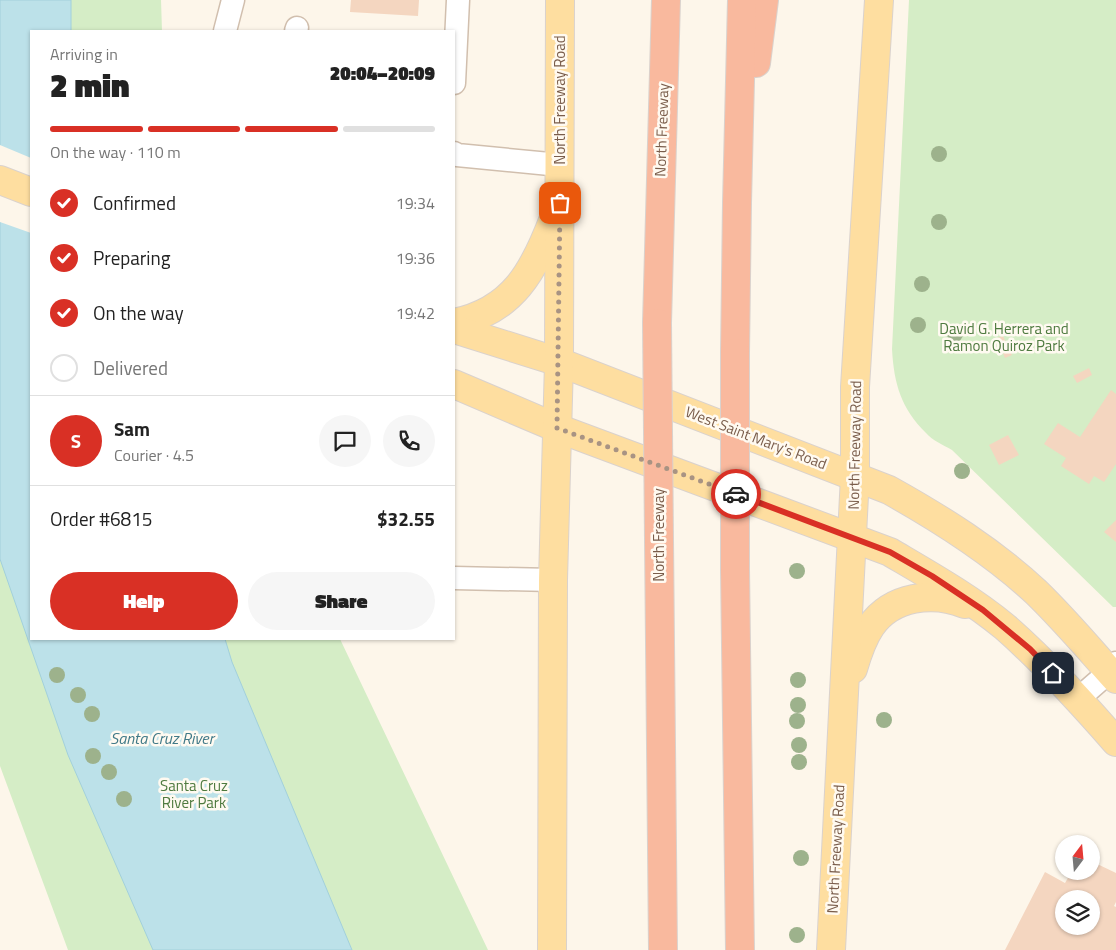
<!DOCTYPE html>
<html lang="en">
<head>
<meta charset="utf-8">
<style>
  :root { --surface:#fff; --page:#f6f6f6; --text:#222; --muted:#767676; --line:#e0e0e0; --accent:#d93025 }
  body { margin:0; font-family:"Titillium Web",sans-serif; background:var(--page); color:var(--text); height:100vh; display:flex; flex-direction:column; font-size:19px; white-space:nowrap }
  * { box-sizing:border-box; margin:0 }
  p { font-size:16px; color:var(--muted) }
  .icon { flex:none; width:28px; height:28px; fill:none; stroke:currentColor; stroke-width:2; stroke-linecap:round; stroke-linejoin:round }
  .map { position:relative; flex:1; overflow:hidden }
  .drawer { position:absolute; left:30px; top:30px; width:425px; height:610px; display:flex; flex-direction:column; background:var(--surface); border-radius:0px; box-shadow:0 1px 4px #0004 }
  .drawer>* { flex:none }
  .needle { width:32px; rotate:16deg }
  .buttons { position:absolute; left:1055px; top:835px; display:grid; gap:10px }
  .buttons a { display:grid; place-items:center; width:45px; height:45px; border-radius:50%; background:var(--surface); box-shadow:0 1px 4px #0004; font-size:25px }
  .pin { position:absolute; display:grid; place-items:center; width:42px; height:42px; color:#fff; margin:-21px; border-radius:10px; box-shadow:0 2px 8px #0006 }
  .courier { position:absolute; display:grid; place-items:center; width:50px; height:50px; margin:-25px; border:4px solid #d93025; border-radius:50%; background:#fff; color:#222; box-shadow:0 1px 6px #0007 }
  .head em { font-style:normal; font-weight:800 }
  .head div { display:flex; flex-direction:column-reverse }
  .head { display:flex; align-items:center; justify-content:space-between; height:85px; padding:0 20px }
  h1 { font-size:32px; font-weight:800; line-height:38px }
  .bar { display:grid; grid-template-columns:repeat(4,1fr); gap:8px 5px; align-content:center; height:60px; padding:0 20px }
  .bar i { height:6px; border-radius:4px; background:var(--line) }
  .bar .active { background:var(--accent) }
  .bar p { grid-column:span 4 }
  .line { display:flex; align-items:center; gap:12px; padding:0 20px; border-top:1px solid var(--line) }
  .line div { flex:1 }
  .round { display:grid; place-items:center; flex:none; width:52px; height:52px; border-radius:26px; background:var(--page) }
  ol { padding:0 20px; list-style:none }
  li { display:flex; align-items:center; gap:15px; height:55px }
  li p { margin-inline-start:auto }
  li .icon { padding:5px; border-radius:50%; background:var(--accent); color:#fff; stroke-width:4 }
  li:last-child { color:var(--muted) }
  li i { width:28px; height:28px; border:2px solid var(--line); border-radius:50% }
  .button { display:flex; gap:10px; margin-top:auto; padding:10px 20px }
  .button a { flex:1; height:58px; border-radius:30px; background:var(--accent); color:#fff; font-size:20px; font-weight:800; line-height:58px; text-align:center }
  .button a+a { background:var(--page); color:var(--text) }
  .map>svg:first-child { display:block }
  .green { fill:#d5edc6 }
  .water { fill:#bce1e9; stroke:#a2d0db }
  .pier { fill:#fdf6ea }
  .building { fill:#f4d6c0; fill-rule:evenodd }
  .lines { fill:none; stroke-linecap:round; stroke-linejoin:round }
  .minor-casing { stroke:#d1bfae; stroke-width:25 }
  .major-casing { stroke:#dad2cd; stroke-width:30 }
  .highway-casing { stroke:#dad2cd; stroke-width:30 }
  .minor { stroke:#fff; stroke-width:22 }
  .major { stroke:#fedea0; stroke-width:28 }
  .highway { stroke:#f9b99e; stroke-width:28 }
  .highway-bridge-casing { stroke:#dad2cd; stroke-width:30; stroke-linecap:butt }
  .highway-bridge { stroke:#f9b99e; stroke-width:28 }
  .tree { fill:#9db28c }
  .done { stroke:#a89383; stroke-width:5; stroke-dasharray:0 9 }
  .route { stroke:#d93025; stroke-width:6 }
  .labels { text-anchor:middle; stroke-width:5; stroke-linejoin:round; paint-order:stroke }
  .street-label { font-size:15px; fill:#7a5d4b; stroke:#fffaf1 }
  .park-label { font-size:15px; fill:#4e7a3f; stroke:#fffaf1 }
  .water-label { font-size:16px; font-style:italic; fill:#407987; stroke:#fffaf1 }
</style>
</head>
<body>
<div class="map">
<svg width="1116" height="950" viewBox="0 0 1116 950">
  <rect width="100%" height="100%" fill="#fdf6ea"/>
  <!-- green -->
  <g class="green">
    <path d="M0 0H161L162 31H31Z"/>
    <path d="M909 0H1116V607H1113L952 450C943 445 932 440 926 433 901 408 894 384 892 349Z"/>
    <path d="M0 228 31 639H340L488 950H68L0 766Z"/>
  </g>
  <!-- water -->
  <path class="water" d="M0 0H71V31H31V639H225L232 662 352 950H153L68 755 0 559Z"/>
  <!-- pier -->
  <path class="pier" d="M0 145 31 158V233L0 222Z"/>
  <!-- building -->
  <g class="building">
    <path d="M351 0H419L418 16 350 12Z"/>
    <path d="M1003 336 1012 355 1005 358 997 338Z"/>
    <path d="M1089 368 1092 375 1077 383 1073 376Z"/>
    <path d="M1111 390 1116 394V464L1104 482 1094 476 1089 484 1061 466 1066 458 1044 444 1058 423 1080 437Z"/>
    <path d="M1008 435 1019 455 999 465 989 445Z"/>
    <path d="M1116 520V542L1104 532Z"/>
    <path d="M1091 861 1116 873V902L1114 906 1116 907V950H1005L1045 872 1065 883 1072 871H1091ZM1064 899H1091V926H1064Z"/>
  </g>
  <g class="lines">
    <!-- minor casing -->
    <g class="minor-casing">
      <g id="minor">
        <path d="M225 31 233 0"/>
        <path d="M296 31 297 28"/>
        <path d="M454 83 458 0"/>
        <path d="M454 153 457 155 560 165"/>
        <path d="M454 578 553 580"/>
        <path d="M1078 699 1109 672 1116 663"/>
      </g>
    </g>
    <!-- major casing -->
    <g class="major-casing">
      <g id="major">
        <path d="M0 180 31 192"/>
        <path d="M454 323C513 311 534 271 554 218"/>
        <path d="M454 329 559 362 889 490C941 519 992 551 1036 592 1065 620 1090 650 1116 679"/>
        <path d="M454 384 557 428 890 552C929 575 970 598 1005 627 1045 662 1081 702 1116 742"/>
        <path d="M853 669C857 655 862 639 871 626 892 596 933 591 965 604"/>
        <path d="M552 950 553 580 559 362 560 0"/>
        <path d="M831 950 855 476V387L879 0"/>
      </g>
    </g>
    <!-- highway casing -->
    <g class="highway-casing">
      <g id="highway">
        <path d="M756 63 764 0"/>
        <path d="M657 323 666 0"/>
        <path d="M735 353 737 203 742 0"/>
        <path d="M659 540 663 950"/>
        <path d="M735 569 740 950"/>
      </g>
    </g>
    <!-- minor -->
    <use href="#minor" class="minor"/>
    <!-- major -->
    <use href="#major" class="major"/>
    <!-- highway -->
    <use href="#highway" class="highway"/>
    <!-- highway-bridge casing -->
    <g class="highway-bridge-casing">
      <g id="highway-bridge">
        <path d="M657 323 659 540"/>
        <path d="M735 353V569"/>
      </g>
    </g>
    <!-- highway-bridge -->
    <use href="#highway-bridge" class="highway-bridge"/>
  </g>
  <!-- trees -->
  <g class="tree">
    <circle cx="939" cy="154" r="8"/>
    <circle cx="939" cy="222" r="8"/>
    <circle cx="922" cy="284" r="8"/>
    <circle cx="918" cy="325" r="8"/>
    <circle cx="955" cy="334" r="8"/>
    <circle cx="962" cy="471" r="8"/>
    <circle cx="797" cy="571" r="8"/>
    <circle cx="57" cy="675" r="8"/>
    <circle cx="798" cy="680" r="8"/>
    <circle cx="78" cy="695" r="8"/>
    <circle cx="798" cy="705" r="8"/>
    <circle cx="92" cy="714" r="8"/>
    <circle cx="884" cy="720" r="8"/>
    <circle cx="797" cy="721" r="8"/>
    <circle cx="799" cy="745" r="8"/>
    <circle cx="93" cy="756" r="8"/>
    <circle cx="799" cy="762" r="8"/>
    <circle cx="109" cy="772" r="8"/>
    <circle cx="124" cy="799" r="8"/>
    <circle cx="801" cy="858" r="8"/>
    <circle cx="797" cy="935" r="8"/>
  </g>
  <g class="lines">
    <!-- done -->
    <path class="done" d="M560 203 557 428 736 494"/>
    <!-- route -->
    <path class="route" d="M736 494 890 552 932 576 983 610 1030 649 1053 673"/>
  </g>
  <g class="labels">
    <!-- street labels -->
    <g class="street-label">
      <text transform="translate(560 100) rotate(-90)" y="5">North Freeway Road</text>
      <text transform="translate(662 130) rotate(-88)" y="5">North Freeway</text>
      <text transform="translate(756 438) rotate(21)" y="5">West Saint Mary's Road</text>
      <text transform="translate(855 445) rotate(-89)" y="5">North Freeway Road</text>
      <text transform="translate(659 535) rotate(-90)" y="5">North Freeway</text>
      <text transform="translate(836 849) rotate(-87)" y="5">North Freeway Road</text>
    </g>
    <!-- park labels -->
    <g class="park-label">
      <text x="1004" y="334">David G. Herrera and<tspan x="1004" dy="17">Ramon Quiroz Park</tspan></text>
      <text x="194" y="791">Santa Cruz<tspan x="194" dy="17">River Park</tspan></text>
    </g>
    <!-- water labels -->
    <g class="water-label">
      <text x="162" y="744">Santa Cruz River</text>
    </g>
  </g>
</svg>
<div class="buttons">
<a><svg class="needle" viewBox="-14 -14 28 28"><path d="M0-13l5 13h-10z" fill="#e53935"/><path d="M0 13l5-13h-10z" fill="#767676"/></svg></a>
<a><svg class="icon" aria-label="layers" viewBox="0 0 24 24"><path d="M12 4l9 5-9 5-9-5zM3 14l9 5 9-5"/></svg></a>
</div>
<div class="pin" style="left:560px;top:203px;background:#ea580c"><svg class="icon" aria-label="bag" viewBox="0 0 24 24"><path d="M5 8h14l-1 12H6zM9 8a3 3 0 0 1 6 0"/></svg></div>
<div class="pin" style="left:1053px;top:673px;background:#1f2937"><svg class="icon" aria-label="home" viewBox="0 0 24 24"><path d="M3 11l9-7 9 7M6 9v11h12V9"/></svg></div>
<div class="courier" style="left:736px;top:494px"><svg class="icon" aria-label="car" viewBox="0 0 24 24"><path d="M5 17H2v-5l4-1 3-4h7l3 4 3 1v5h-3M9 17h6M6 11h13"/><circle cx="7" cy="17" r="2"/><circle cx="17" cy="17" r="2"/></svg></div>
<section class="drawer">
<div class="head"><div><h1>2 min</h1><p>Arriving in</p></div><em>20:04–20:09</em></div>
<div class="bar"><i class="active"></i><i class="active"></i><i class="active"></i><i></i><p>On the way · 110 m</p></div>
<ol>
<li><svg class="icon" aria-label="check" viewBox="0 0 24 24"><path d="M5 12l5 5 9-10"/></svg>Confirmed<p>19:34</p></li>
<li><svg class="icon" aria-label="check" viewBox="0 0 24 24"><path d="M5 12l5 5 9-10"/></svg>Preparing<p>19:36</p></li>
<li><svg class="icon" aria-label="check" viewBox="0 0 24 24"><path d="M5 12l5 5 9-10"/></svg>On the way<p>19:42</p></li>
<li><i></i>Delivered</li>
</ol>
<div class="line" style="height:90px"><b class="round" style="background:var(--accent);color:#fff">S</b><div><b>Sam</b><p>Courier · 4.5</p></div><a class="round"><svg class="icon" aria-label="chat" viewBox="0 0 24 24"><path d="M4 5h16v11H9l-5 4z"/></svg></a><a class="round"><svg class="icon" aria-label="phone" viewBox="0 0 24 24"><path d="M5 4h4l2 5-3 2q2 4 5 5l2-3 5 2v4C11 20 4 13 5 4z"/></svg></a></div>
<div class="line" style="height:65px"><div>Order #6815</div><b>$32.55</b></div>
<div class="button"><a>Help</a><a>Share</a></div>
</section>
</div>
</body>
</html>
